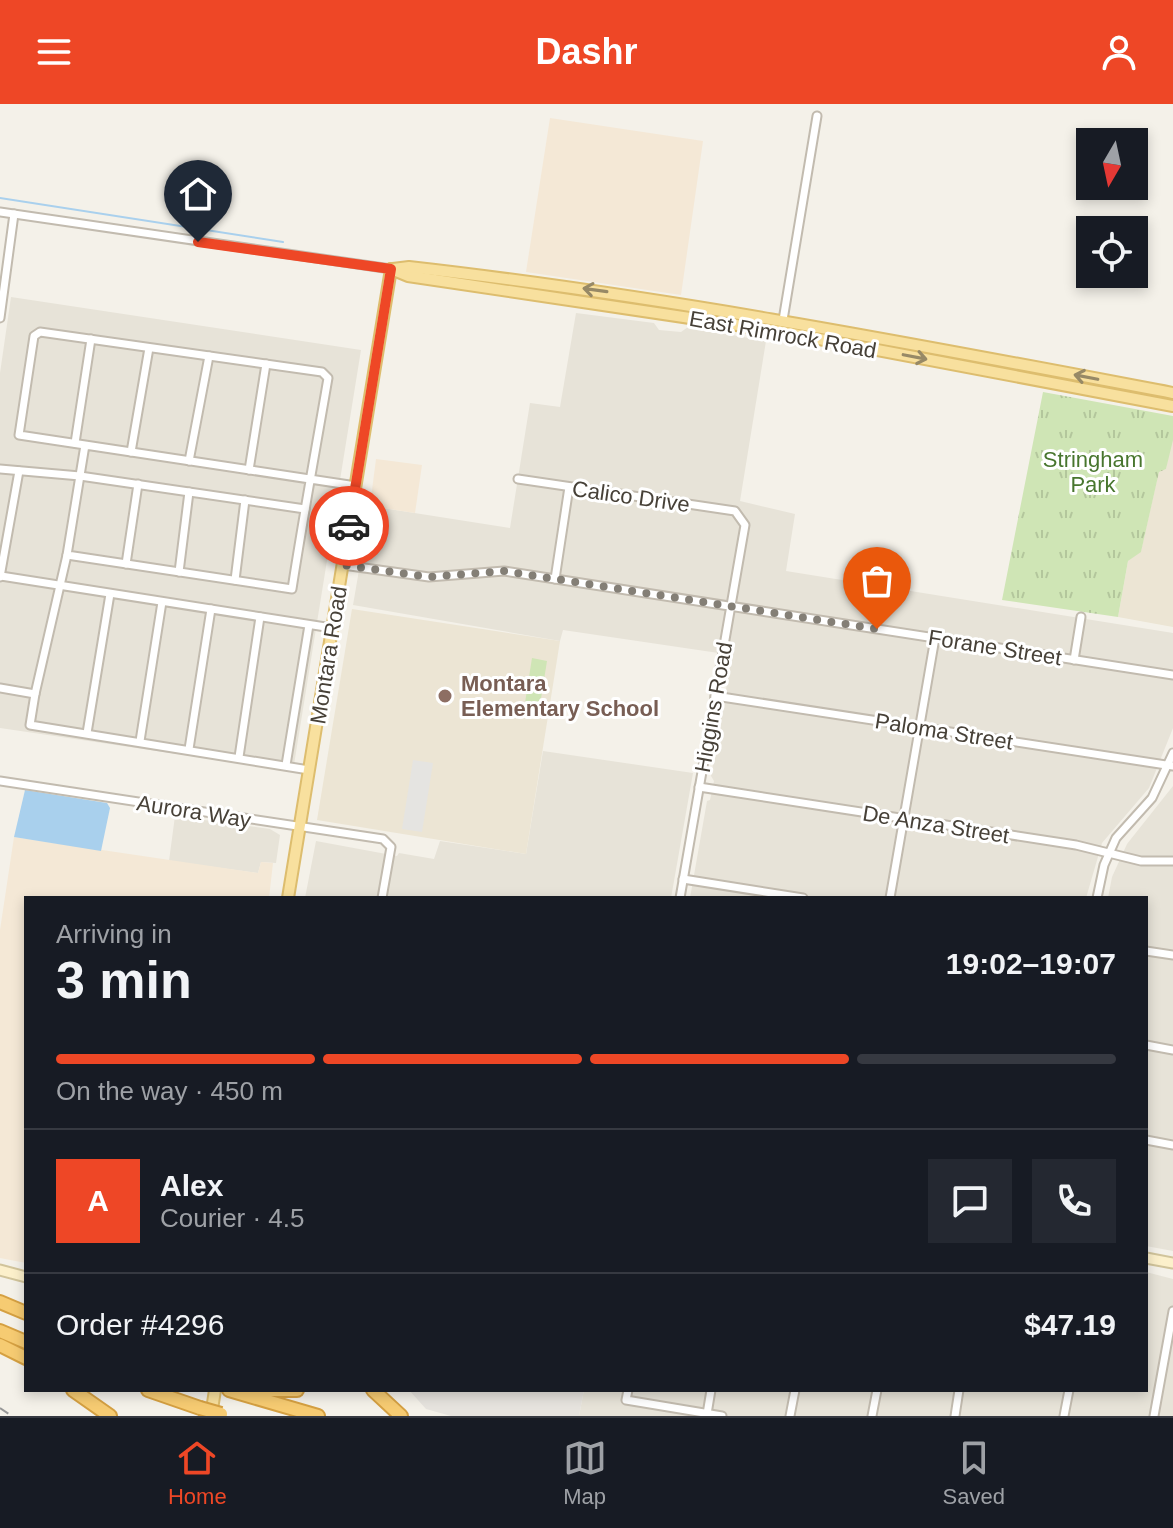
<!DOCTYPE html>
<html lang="en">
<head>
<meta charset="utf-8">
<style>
  :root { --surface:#171b24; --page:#242831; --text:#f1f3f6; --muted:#9ea1a6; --line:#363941; --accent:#ee4726 }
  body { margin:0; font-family:Helvetica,sans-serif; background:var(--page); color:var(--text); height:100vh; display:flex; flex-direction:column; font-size:30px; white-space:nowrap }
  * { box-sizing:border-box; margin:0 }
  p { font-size:26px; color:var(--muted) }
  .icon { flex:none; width:44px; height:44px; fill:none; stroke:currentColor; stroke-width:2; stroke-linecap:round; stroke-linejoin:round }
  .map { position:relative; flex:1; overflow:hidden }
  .panel { position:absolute; left:24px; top:792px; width:1124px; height:496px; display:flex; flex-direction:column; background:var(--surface); border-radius:0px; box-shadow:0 4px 12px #0003 }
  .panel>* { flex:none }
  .needle { width:52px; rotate:189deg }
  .tools { position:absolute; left:1076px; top:24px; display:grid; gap:16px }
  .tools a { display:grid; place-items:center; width:72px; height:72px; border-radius:0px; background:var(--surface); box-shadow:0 4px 12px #0003; font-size:40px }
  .pin { position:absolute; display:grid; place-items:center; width:68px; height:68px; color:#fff; margin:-82px -34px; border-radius:50% 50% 50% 0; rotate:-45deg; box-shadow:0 0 8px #0007 }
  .pin .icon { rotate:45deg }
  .courier { position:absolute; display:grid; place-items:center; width:80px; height:80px; margin:-40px; border:6px solid #ee4726; border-radius:50%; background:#fff; color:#222; box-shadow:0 2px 10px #0007 }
  .overview em { font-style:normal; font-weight:600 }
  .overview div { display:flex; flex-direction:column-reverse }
  .overview { display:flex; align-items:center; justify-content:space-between; height:136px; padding:0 32px }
  h1 { font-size:52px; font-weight:600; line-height:60px }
  .bar { display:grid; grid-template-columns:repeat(4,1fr); gap:12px 8px; align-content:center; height:96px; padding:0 32px }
  .bar i { height:10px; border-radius:6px; background:var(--line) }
  .bar .current { background:var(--accent) }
  .bar p { grid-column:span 4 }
  .line { display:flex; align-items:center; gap:20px; padding:0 32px; border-top:2px solid var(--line) }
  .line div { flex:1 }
  .round { display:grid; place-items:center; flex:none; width:84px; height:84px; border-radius:0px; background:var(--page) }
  header { display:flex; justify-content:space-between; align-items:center; height:104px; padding:0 32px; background:var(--accent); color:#fff; font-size:36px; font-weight:600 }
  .dock { display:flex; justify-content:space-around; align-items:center; height:112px; border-top:2px solid var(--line); background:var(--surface); font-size:22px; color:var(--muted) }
  .dock a { display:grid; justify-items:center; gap:4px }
  .dock .current { color:var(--accent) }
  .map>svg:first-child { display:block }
  .residential { fill:#e7e3d8 }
  .commercial { fill:#f4e8d6 }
  .industrial { fill:#e6e3de }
  .education { fill:#ece5d4 }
  .grass { fill:url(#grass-tufts) }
  .pitch { fill:#cfe5b5 }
  .parking { fill:#e5e4e1 }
  .water { fill:#a9d0ed }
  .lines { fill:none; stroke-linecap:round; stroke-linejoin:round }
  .stream { stroke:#a9d0ed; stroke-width:2 }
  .street-casing { stroke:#c2bbaf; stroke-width:11 }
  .secondary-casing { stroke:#d1c49b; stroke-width:13 }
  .primary-casing { stroke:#ddbd6e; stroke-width:14 }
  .highway-casing { stroke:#d5a042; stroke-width:16 }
  .street { stroke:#fff; stroke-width:7 }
  .secondary { stroke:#fcf0cb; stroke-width:9 }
  .primary { stroke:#f8e09e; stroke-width:10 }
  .highway { stroke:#f6cb72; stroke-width:12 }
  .rail { stroke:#979797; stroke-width:2; stroke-dasharray:10 10; stroke-linecap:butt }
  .highway-bridge-casing { stroke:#d5a042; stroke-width:16; stroke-linecap:butt }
  .highway-bridge { stroke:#f6cb72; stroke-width:12 }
  .oneway { stroke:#978966 }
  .done { stroke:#847f76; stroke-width:8; stroke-dasharray:0 14.4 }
  .route { stroke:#ee4726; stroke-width:10 }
  .education-dot { fill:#8d6e63; stroke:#fff; stroke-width:3 }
  .labels { text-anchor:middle; stroke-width:6; stroke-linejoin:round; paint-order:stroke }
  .street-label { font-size:22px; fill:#474138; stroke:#fff }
  .park-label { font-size:22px; fill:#48762e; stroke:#fff }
  .education-label { font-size:22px; font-weight:bold; fill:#785e54; stroke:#fff; text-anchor:start }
</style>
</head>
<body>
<header><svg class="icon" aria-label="menu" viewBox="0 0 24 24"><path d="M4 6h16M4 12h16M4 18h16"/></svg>Dashr<svg class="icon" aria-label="person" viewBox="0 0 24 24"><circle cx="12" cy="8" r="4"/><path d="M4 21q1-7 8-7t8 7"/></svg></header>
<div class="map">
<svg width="1173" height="1312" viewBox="0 0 1173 1312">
  <defs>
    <pattern id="grass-tufts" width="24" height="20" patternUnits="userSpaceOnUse" patternTransform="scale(2)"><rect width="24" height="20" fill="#cfe5b5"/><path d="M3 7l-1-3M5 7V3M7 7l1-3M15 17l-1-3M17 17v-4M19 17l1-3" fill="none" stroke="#b3c69c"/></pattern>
  </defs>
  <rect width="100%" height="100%" fill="#f4f1e9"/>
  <!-- residential -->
  <g class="residential">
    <path d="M11 193 361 246 293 667 0 624V269Z"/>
    <path d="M576 209 654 219 659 226 681 228 688 223 766 237 740 397 795 410 786 467 1173 529V624L1149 684 1102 739 1086 794H690L707 697 710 696 714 677 711 672 732 551 563 526 560 537 353 501 370 402 510 424 530 299 560 303Z"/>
    <path d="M543 647 693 669 671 794H305L316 737 397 752 399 749 434 755 440 737 526 750Z"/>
    <path d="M1173 682V1147L1146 1142V794H1108L1112 773 1127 740Z"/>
    <path d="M175 712 270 725 280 731 276 759 261 758 258 769 169 757Z"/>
    <path d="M1146 1168 1173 1175V1312H579L584 1286H1146Z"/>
  </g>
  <!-- commercial -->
  <g class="commercial">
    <path d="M550 14 703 37 681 191 526 168Z"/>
    <path d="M376 355 422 361 415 409 370 402Z"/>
    <path d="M14 733 258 769 261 758 273 759 269 794H26V1159L0 1154V826Z"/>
  </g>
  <!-- industrial -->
  <path class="industrial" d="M409 1286H584L579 1312H451L426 1305Z"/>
  <!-- education -->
  <g class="education">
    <path d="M1171 336H1173V523L1118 513 1128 457 1141 447 1159 367 1166 365Z"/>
    <path d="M352 505 560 537 526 750 317 716Z"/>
  </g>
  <!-- grass -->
  <path class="grass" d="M1043 288 1173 312V336L1166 365 1159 368 1141 448 1128 457 1118 513 1002 496Z"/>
  <!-- pitch -->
  <path class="pitch" d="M532 554 547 557 539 607 524 605Z"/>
  <!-- parking -->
  <path class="parking" d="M413 656 433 659 422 728 402 725Z"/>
  <!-- water -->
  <path class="water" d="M25 686 107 699 110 704 101 747 14 733Z"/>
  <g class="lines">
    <!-- stream -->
    <path class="stream" d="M0 94 283 138"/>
    <!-- street casing -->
    <g class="street-casing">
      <g id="street">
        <path d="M0 108 391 165"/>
        <path d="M0 214 14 110"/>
        <path d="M783 216 817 12"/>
        <path d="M75 339 91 235"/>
        <path d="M85 341 67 451 292 485C303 414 316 344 328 274L322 268 40 228 34 232 19 331C131 348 244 365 356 382"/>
        <path d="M131 348 149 244"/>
        <path d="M189 357 209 252"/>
        <path d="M0 365 80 372 305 405"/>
        <path d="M249 366 266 260"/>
        <path d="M518 375 735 407 745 421 680 794"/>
        <path d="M126 460 138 380"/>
        <path d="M343 461 429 473 504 467 1173 571"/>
        <path d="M179 468 189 388"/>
        <path d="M1 472 332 524"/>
        <path d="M0 473 19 367"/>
        <path d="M555 475 569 383"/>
        <path d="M235 476 245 396"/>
        <path d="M1074 556 1081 513"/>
        <path d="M0 584 35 590 30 621 309 666"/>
        <path d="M35 590 67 451"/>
        <path d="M715 592 1173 662"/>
        <path d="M87 629 110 490"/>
        <path d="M140 637 162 498"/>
        <path d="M189 645 211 505"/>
        <path d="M239 653 260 513"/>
        <path d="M286 661 309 521"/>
        <path d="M0 677 383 735 391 743 382 794"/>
        <path d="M699 683 1076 741 1141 757H1173"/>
        <path d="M683 775 803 794"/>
        <path d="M890 794 935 534"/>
        <path d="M1097 794 1104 761 1116 734 1152 694 1173 649"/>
        <path d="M1146 847 1173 851"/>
        <path d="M1146 941 1173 946"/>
        <path d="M1146 1036 1173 1041"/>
        <path d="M628 1286 626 1296 722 1312"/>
        <path d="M707 1310 711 1286"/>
        <path d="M790 1312 795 1286"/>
        <path d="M872 1312 877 1286"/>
        <path d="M955 1312 959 1286"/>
        <path d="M1064 1312 1069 1286"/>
        <path d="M1154 1312 1173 1207"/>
      </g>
    </g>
    <!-- secondary casing -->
    <g class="secondary-casing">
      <g id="secondary">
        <path d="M1146 1154 1173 1159"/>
        <path d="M0 1166 26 1173"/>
      </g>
    </g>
    <!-- primary casing -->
    <g class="primary-casing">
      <g id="primary">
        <path d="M391 165 408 172 777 227 1173 302"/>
        <path d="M393 165 409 163C666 192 919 241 1173 289"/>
        <path d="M288 794 391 165"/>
        <path d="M211 1312 215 1286"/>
      </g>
    </g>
    <!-- highway casing -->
    <g class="highway-casing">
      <g id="highway">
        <path d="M0 1198 26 1209"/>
        <path d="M0 1227 26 1238"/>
        <path d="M0 1241 26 1254"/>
        <path d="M73 1286 110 1312"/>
        <path d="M148 1286 200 1304"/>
        <path d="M229 1286 318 1312"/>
        <path d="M260 1286H297"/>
        <path d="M373 1286 401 1312"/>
      </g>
    </g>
    <!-- street -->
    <use href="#street" class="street"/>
    <!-- secondary -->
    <use href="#secondary" class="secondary"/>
    <!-- primary -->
    <use href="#primary" class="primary"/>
    <!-- highway -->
    <use href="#highway" class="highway"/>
    <!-- rail -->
    <path class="rail" d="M0 1304 12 1312"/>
    <!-- highway-bridge casing -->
    <g class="highway-bridge-casing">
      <path id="highway-bridge" d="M200 1304 221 1310"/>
    </g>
    <!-- highway-bridge -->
    <use href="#highway-bridge" class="highway-bridge"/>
  </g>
  <!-- one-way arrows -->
  <defs><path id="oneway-shaft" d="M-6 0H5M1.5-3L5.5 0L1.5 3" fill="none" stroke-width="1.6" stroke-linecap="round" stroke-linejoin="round" transform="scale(2)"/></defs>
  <g class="oneway">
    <use href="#oneway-shaft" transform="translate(595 186) rotate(-172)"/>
    <use href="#oneway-shaft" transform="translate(915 253) rotate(11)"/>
    <use href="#oneway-shaft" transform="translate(1086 273) rotate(-169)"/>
  </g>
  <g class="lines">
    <!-- done -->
    <path class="done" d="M349 422 343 461 429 473 504 467 877 525"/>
    <!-- route -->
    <path class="route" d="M198 138 391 165 349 422"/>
  </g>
  <!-- markers -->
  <circle class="education-dot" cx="445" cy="592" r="8"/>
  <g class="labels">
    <!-- street labels -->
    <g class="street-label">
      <text transform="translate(783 230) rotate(10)" y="8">East Rimrock Road</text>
      <text transform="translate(631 392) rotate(8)" y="8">Calico Drive</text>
      <text transform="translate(995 543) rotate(9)" y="8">Forane Street</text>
      <text transform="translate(328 551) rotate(-81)" y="8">Montara Road</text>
      <text transform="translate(713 603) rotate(-80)" y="8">Higgins Road</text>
      <text transform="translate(944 627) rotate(9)" y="8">Paloma Street</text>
      <text transform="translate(194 707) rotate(9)" y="8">Aurora Way</text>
      <text transform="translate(936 720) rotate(9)" y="8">De Anza Street</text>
    </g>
    <!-- park labels -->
    <g class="park-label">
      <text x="1093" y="363">Stringham<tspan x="1093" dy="25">Park</tspan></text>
    </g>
    <!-- education labels -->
    <g class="education-label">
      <text x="461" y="587">Montara<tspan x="461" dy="25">Elementary School</tspan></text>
    </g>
  </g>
</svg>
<div class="tools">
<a><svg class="needle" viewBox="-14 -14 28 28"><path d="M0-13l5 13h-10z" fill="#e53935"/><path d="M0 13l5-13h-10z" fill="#9ea1a6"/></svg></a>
<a><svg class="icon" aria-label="locate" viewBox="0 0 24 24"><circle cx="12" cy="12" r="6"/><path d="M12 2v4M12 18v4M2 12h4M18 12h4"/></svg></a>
</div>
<div class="pin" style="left:877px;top:525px;background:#ea580c"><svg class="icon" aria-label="bag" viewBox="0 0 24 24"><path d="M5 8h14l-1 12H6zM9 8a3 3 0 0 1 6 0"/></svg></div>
<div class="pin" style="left:198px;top:138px;background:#1f2937"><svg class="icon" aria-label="home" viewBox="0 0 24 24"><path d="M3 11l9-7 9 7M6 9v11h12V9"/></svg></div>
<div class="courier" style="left:349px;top:422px"><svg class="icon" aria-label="car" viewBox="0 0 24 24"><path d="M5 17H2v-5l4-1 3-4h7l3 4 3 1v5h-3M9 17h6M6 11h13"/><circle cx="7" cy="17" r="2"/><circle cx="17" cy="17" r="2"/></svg></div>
<section class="panel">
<div class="overview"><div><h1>3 min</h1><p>Arriving in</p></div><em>19:02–19:07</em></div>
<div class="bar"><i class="current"></i><i class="current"></i><i class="current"></i><i></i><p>On the way · 450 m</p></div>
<div class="line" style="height:144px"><b class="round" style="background:var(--accent);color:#fff">A</b><div><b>Alex</b><p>Courier · 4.5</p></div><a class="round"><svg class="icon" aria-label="chat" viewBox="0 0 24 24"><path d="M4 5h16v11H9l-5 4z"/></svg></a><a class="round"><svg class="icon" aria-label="phone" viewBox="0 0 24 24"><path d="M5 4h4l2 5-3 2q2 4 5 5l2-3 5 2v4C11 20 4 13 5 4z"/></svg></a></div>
<div class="line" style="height:104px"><div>Order #4296</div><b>$47.19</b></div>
</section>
</div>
<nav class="dock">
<a class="current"><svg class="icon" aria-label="home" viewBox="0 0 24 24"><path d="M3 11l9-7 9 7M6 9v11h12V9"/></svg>Home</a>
<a><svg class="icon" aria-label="map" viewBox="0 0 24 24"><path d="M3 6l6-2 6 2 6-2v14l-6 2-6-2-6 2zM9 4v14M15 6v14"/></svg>Map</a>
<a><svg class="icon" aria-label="saved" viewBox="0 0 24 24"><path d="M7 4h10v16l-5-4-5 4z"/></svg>Saved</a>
</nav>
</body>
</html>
